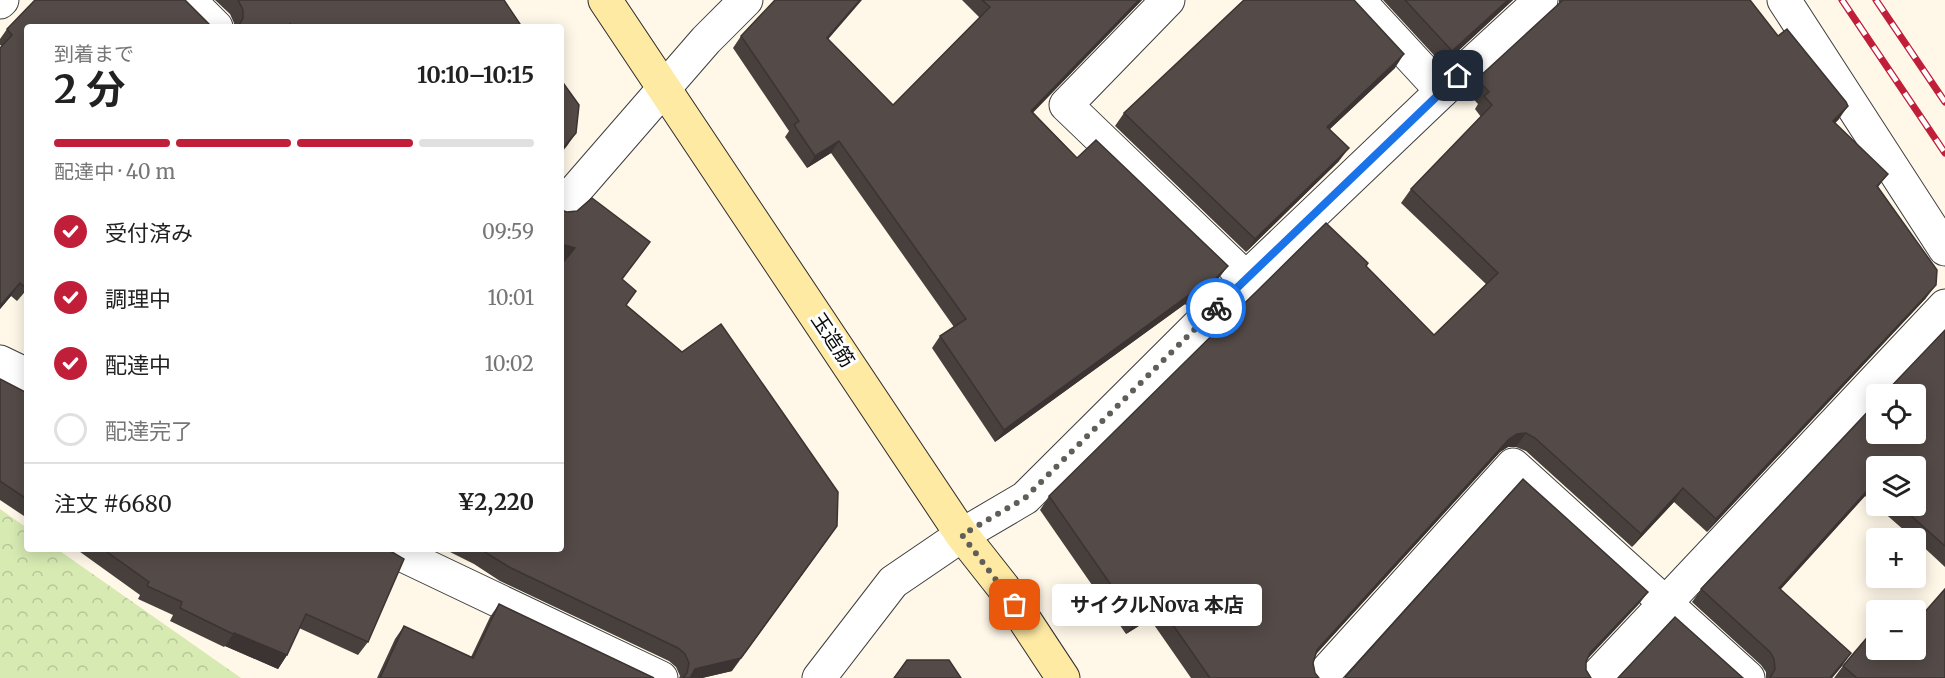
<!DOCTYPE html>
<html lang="ja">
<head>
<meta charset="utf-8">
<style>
  :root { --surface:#fff; --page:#f2f2f2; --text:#222; --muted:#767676; --line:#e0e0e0; --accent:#c01e39 }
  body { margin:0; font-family:Merriweather,"Noto Sans JP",serif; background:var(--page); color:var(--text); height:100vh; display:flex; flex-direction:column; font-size:22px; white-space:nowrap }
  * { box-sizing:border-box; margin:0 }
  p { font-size:20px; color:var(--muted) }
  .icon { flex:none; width:33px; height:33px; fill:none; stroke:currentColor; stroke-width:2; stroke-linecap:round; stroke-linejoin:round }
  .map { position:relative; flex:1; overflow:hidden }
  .side { position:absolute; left:24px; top:24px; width:540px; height:528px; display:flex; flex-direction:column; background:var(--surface); border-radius:6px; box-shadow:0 3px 15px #0003 }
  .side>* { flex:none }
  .fabs { position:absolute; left:1866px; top:384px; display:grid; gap:12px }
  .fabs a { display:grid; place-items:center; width:60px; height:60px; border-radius:6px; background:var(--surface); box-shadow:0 3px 15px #0003; font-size:30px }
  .pin { position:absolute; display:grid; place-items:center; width:51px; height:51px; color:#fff; margin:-26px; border-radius:12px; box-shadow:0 3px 9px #0006 }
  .courier { position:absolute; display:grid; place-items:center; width:60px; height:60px; margin:-30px; border:4px solid #1a73e8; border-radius:50%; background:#fff; color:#222; box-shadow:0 2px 8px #0007 }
  .bubble { position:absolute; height:42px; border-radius:6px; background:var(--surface); box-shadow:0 3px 15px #0003; font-size:20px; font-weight:700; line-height:42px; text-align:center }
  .summary em { font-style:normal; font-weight:700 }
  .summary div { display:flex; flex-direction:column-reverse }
  .summary { display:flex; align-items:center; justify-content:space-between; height:102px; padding:0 30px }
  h1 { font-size:39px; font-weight:700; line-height:45px }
  .bar { display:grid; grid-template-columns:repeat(4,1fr); gap:9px 6px; align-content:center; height:72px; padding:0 30px }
  .bar i { height:8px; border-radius:4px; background:var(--line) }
  .bar .on { background:var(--accent) }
  .bar p { grid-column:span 4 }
  .line { display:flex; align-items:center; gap:15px; padding:0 30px; border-top:2px solid var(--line) }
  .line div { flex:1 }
  ol { padding:0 30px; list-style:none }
  li { display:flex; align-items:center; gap:18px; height:66px }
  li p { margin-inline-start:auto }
  li .icon { padding:6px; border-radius:50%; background:var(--accent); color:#fff; stroke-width:4 }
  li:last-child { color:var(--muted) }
  li i { width:33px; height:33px; border:3px solid var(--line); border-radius:50% }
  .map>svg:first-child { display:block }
  .park { fill:url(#park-crowns) }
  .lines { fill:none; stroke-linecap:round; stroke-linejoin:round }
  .street-casing { stroke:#3e3e3e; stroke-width:35 }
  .secondary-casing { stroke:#2d2d2d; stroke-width:35 }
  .street { stroke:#fff; stroke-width:33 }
  .secondary { stroke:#ffeaa4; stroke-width:33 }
  .rail-casing { stroke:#c01e39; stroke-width:7 }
  .rail { stroke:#fff; stroke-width:4.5; stroke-dasharray:14; stroke-linecap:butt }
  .wall { fill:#48403d; fill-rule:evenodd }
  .shaded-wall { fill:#3b3432 }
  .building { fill:#544a47; stroke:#3b3432; stroke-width:1.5 }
  .done { stroke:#605e59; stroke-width:6; stroke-dasharray:0 10.8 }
  .route { stroke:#1a73e8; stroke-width:8 }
  .labels { text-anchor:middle; stroke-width:6; stroke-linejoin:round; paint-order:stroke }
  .street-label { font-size:20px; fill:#0b0b0b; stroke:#fff }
</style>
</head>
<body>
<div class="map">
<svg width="1945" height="678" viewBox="0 0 1945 678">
  <defs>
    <pattern id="park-crowns" width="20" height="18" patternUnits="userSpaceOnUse" patternTransform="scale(1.5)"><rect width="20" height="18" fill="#d6eab2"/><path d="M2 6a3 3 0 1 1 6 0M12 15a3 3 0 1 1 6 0" fill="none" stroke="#b6c798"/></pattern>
  </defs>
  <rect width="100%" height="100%" fill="#fff8e9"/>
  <!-- park -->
  <path class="park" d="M0 509 27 528V549H57L241 678H0Z"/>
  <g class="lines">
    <!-- street casing -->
    <g class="street-casing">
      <g id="street">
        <path d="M189 0 216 27"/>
        <path d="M1168 0 1066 105 1246 278"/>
        <path d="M1358 0 1442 91"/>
        <path d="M1784 0 1945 249"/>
        <path d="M0 2 2 0"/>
        <path d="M561 207 706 40 746 0"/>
        <path d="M0 362 27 375"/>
        <path d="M390 549 661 678"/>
        <path d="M819 678 893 582 962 535 1025 498 1246 278 1442 91 1541 0"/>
        <path d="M1322 678V676L1513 465 1748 678"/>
        <path d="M1595 678 1945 306"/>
      </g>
    </g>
    <!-- secondary casing -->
    <g class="secondary-casing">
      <path id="secondary" d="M605 0 962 535 1003 587 1063 678"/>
    </g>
    <!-- street -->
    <use href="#street" class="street"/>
    <!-- secondary -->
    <use href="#secondary" class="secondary"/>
    <!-- rail casing -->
    <g class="rail-casing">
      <g id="rail">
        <path d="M1842 0 1945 153"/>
        <path d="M1876 0 1945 102"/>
      </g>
    </g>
    <!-- rail -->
    <use href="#rail" class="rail"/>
  </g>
  <!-- wall -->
  <g class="wall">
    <path d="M215 0H504L522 27H234V23L230 14Z"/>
    <path d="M962 0H1142L1033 112 1077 158 1219 278 1189 309 1185 304 995 442 932 348 940 336 954 327 831 153 807 168 785 137 789 131 733 48 741 36 828 39 893 105 980 18Z"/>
    <path d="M1383 0H1513L1443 65Z"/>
    <path d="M1559 0H1750L1839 119 1835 123 1878 188 1926 298 1707 532 1674 502 1632 547 1526 451 1516 447H1508L1500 452 1315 655 1313 663 1315 673 1319 678H1191L1150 619 1126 634 1040 510 1049 496 1368 263 1366 266 1434 335 1486 284 1401 203 1411 189 1481 117 1475 109 1478 104 1468 93 1477 79 1559 4Z"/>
    <path d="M27 27V291L26 290 17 301 11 296 0 309V48L2 46 0 45V39L7 29Z"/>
    <path d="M1395 68 1330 129 1339 161 1246 252 1115 126 1124 113Z"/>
    <path d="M561 210 650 242 622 279 626 305 732 671 702 678H679L680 676 676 667 669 661 500 581 474 564 444 549H561L565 261 561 260Z"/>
    <path d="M1945 330V567L1916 540V538H1913L1865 496 1780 590 1842 666 1832 678H1766V672L1761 665 1692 602 1701 589ZM1876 466 1916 506H1876Z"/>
    <path d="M0 379 27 393V518L0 500Z"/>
    <path d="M76 549H387L368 642 358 655 299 628 287 655 278 669 225 646 224 647 170 621 173 615 138 599 140 595Z"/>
    <path d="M499 604 654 678H377L395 639 404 626 471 657 490 617Z"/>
    <path d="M1916 650 1945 678H1834L1843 666Z"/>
  </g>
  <!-- shaded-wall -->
  <g class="shaded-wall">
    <path d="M860 0H862L818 51 827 38Z"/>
    <path d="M1139 0H1142L1023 123 1031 111Z"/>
    <path d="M1508 0H1513L1443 65 1452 51Z"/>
    <path d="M1404 54 1395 68 1318 140 1327 127Z"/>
    <path d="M1848 106 1839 119 1824 135 1833 121Z"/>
    <path d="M576 133 567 146 561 153V150Z"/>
    <path d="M839 141 831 153 807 168 815 156Z"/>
    <path d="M1349 148 1339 161 1246 252 1255 239Z"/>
    <path d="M1888 174 1878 187 1877 186Z"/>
    <path d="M561 244 575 248 566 261 561 260Z"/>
    <path d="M1228 266 1219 278 1189 309 1197 297Z"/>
    <path d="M20 283 11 296 0 309V306Z"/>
    <path d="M1936 285 1926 298 1707 532 1716 519Z"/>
    <path d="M27 287V289L17 301Z"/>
    <path d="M1193 292 1185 304 995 442 1004 430Z"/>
    <path d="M1526 433 1516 447H1508L1500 452 1308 663 1317 650 1509 439 1517 434Z"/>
    <path d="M1874 483 1865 496 1770 601 1779 588Z"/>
    <path d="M1683 488 1674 502 1632 547 1641 534Z"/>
    <path d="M828 539 732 671 702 678H688L695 669Z"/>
    <path d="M1648 592 1639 604 1581 666 1590 653Z"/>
    <path d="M1159 605 1150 619 1126 634 1136 621Z"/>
    <path d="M234 633 287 655 278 669 225 646Z"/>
    <path d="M1851 653 1842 666 1832 678H1830Z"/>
  </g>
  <!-- building -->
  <g class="building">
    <path d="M35 0H185L212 27H27V287L26 288 20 283 0 306V48L12 35 7 29Z"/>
    <path d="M238 0H504L522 27H293L290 24 288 27H238L243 18V10Z"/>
    <path d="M775 0H860L827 38 893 105 990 7 982 0H1139L1031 111 1077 158 1096 140 1228 266 1197 297 1193 292 1004 430 940 336 966 319 839 141 815 156 794 125 799 121 741 36Z"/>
    <path d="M1244 0H1354L1404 54 1327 127 1349 148 1255 239 1124 113Z"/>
    <path d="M1405 0H1508L1452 51Z"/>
    <path d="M1563 0H1750L1778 36 1787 29 1846 102 1848 106 1833 121 1888 174 1877 186 1937 270 1936 285 1716 519 1683 488 1641 534 1535 438 1526 433 1517 434 1509 439 1317 650 1313 663 1315 673 1319 678H1210L1159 605 1136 621 1049 496 1326 223 1368 263 1366 266 1434 335 1498 273 1411 189 1492 105 1484 96 1489 92 1477 79Z"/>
    <path d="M561 80 579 105 576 133 561 150Z"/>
    <path d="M592 198 650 242 622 279 636 291 626 305 682 352 721 324 838 492 837 526 741 658 695 669 690 678H683L687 673 689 663 685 654 678 648 509 567 480 549H561V265L575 248 561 244V210L567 212 577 211Z"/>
    <path d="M1945 330V546L1900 506H1916V466H1876V485L1874 483 1779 588 1851 653 1830 678H1770L1775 669 1774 659 1770 652 1701 589 1876 403V434H1916V394H1884Z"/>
    <path d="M0 379 27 393V499L0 481Z"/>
    <path d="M1523 479 1648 592 1590 653 1586 662V670L1591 678H1347L1345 677Z"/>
    <path d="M103 549H387L404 559 368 642 306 614 287 655 234 633 233 634 180 608 182 602 147 586 149 582Z"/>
    <path d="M1945 589V678H1857L1843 666 1876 627V650H1916V622Z"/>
    <path d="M499 604 654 678H380L404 626 473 658Z"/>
    <path d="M1675 617 1743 678H1618Z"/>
    <path d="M907 660H949L961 678H894Z"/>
  </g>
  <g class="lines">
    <!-- done -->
    <path class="done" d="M1015 605 962 535 1025 498 1216 308"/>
    <!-- route -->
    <path class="route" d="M1216 308 1458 76"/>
  </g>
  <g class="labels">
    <!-- street labels -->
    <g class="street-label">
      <text transform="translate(833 340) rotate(56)" y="7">玉造筋</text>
    </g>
  </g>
</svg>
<div class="fabs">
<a><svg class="icon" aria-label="locate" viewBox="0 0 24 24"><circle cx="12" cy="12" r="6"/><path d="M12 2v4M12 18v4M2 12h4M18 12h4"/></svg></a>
<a><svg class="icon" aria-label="layers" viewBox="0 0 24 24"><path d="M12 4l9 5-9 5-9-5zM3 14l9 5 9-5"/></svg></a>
<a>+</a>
<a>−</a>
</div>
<div class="pin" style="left:1015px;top:605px;background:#ea580c"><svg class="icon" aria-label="bag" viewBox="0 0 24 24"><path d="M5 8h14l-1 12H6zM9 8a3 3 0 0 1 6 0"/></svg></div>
<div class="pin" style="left:1458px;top:76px;background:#1f2937"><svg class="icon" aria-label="home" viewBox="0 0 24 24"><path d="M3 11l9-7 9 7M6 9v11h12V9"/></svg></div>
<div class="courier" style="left:1216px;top:308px"><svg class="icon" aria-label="bike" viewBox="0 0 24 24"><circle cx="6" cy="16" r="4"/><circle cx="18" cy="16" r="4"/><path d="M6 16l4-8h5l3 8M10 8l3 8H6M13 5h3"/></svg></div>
<div class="bubble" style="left:1052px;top:584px;width:210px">サイクルNova 本店</div>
<section class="side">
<div class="summary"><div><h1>2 分</h1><p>到着まで</p></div><em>10:10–10:15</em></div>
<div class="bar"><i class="on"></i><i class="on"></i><i class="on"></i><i></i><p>配達中 · 40 m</p></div>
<ol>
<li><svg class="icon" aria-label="check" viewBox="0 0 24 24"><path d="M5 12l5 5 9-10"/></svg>受付済み<p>09:59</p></li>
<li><svg class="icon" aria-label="check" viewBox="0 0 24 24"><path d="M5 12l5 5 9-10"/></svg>調理中<p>10:01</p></li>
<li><svg class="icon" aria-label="check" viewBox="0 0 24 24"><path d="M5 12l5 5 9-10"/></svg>配達中<p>10:02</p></li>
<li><i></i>配達完了</li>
</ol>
<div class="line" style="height:78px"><div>注文 #6680</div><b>¥2,220</b></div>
</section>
</div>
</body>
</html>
